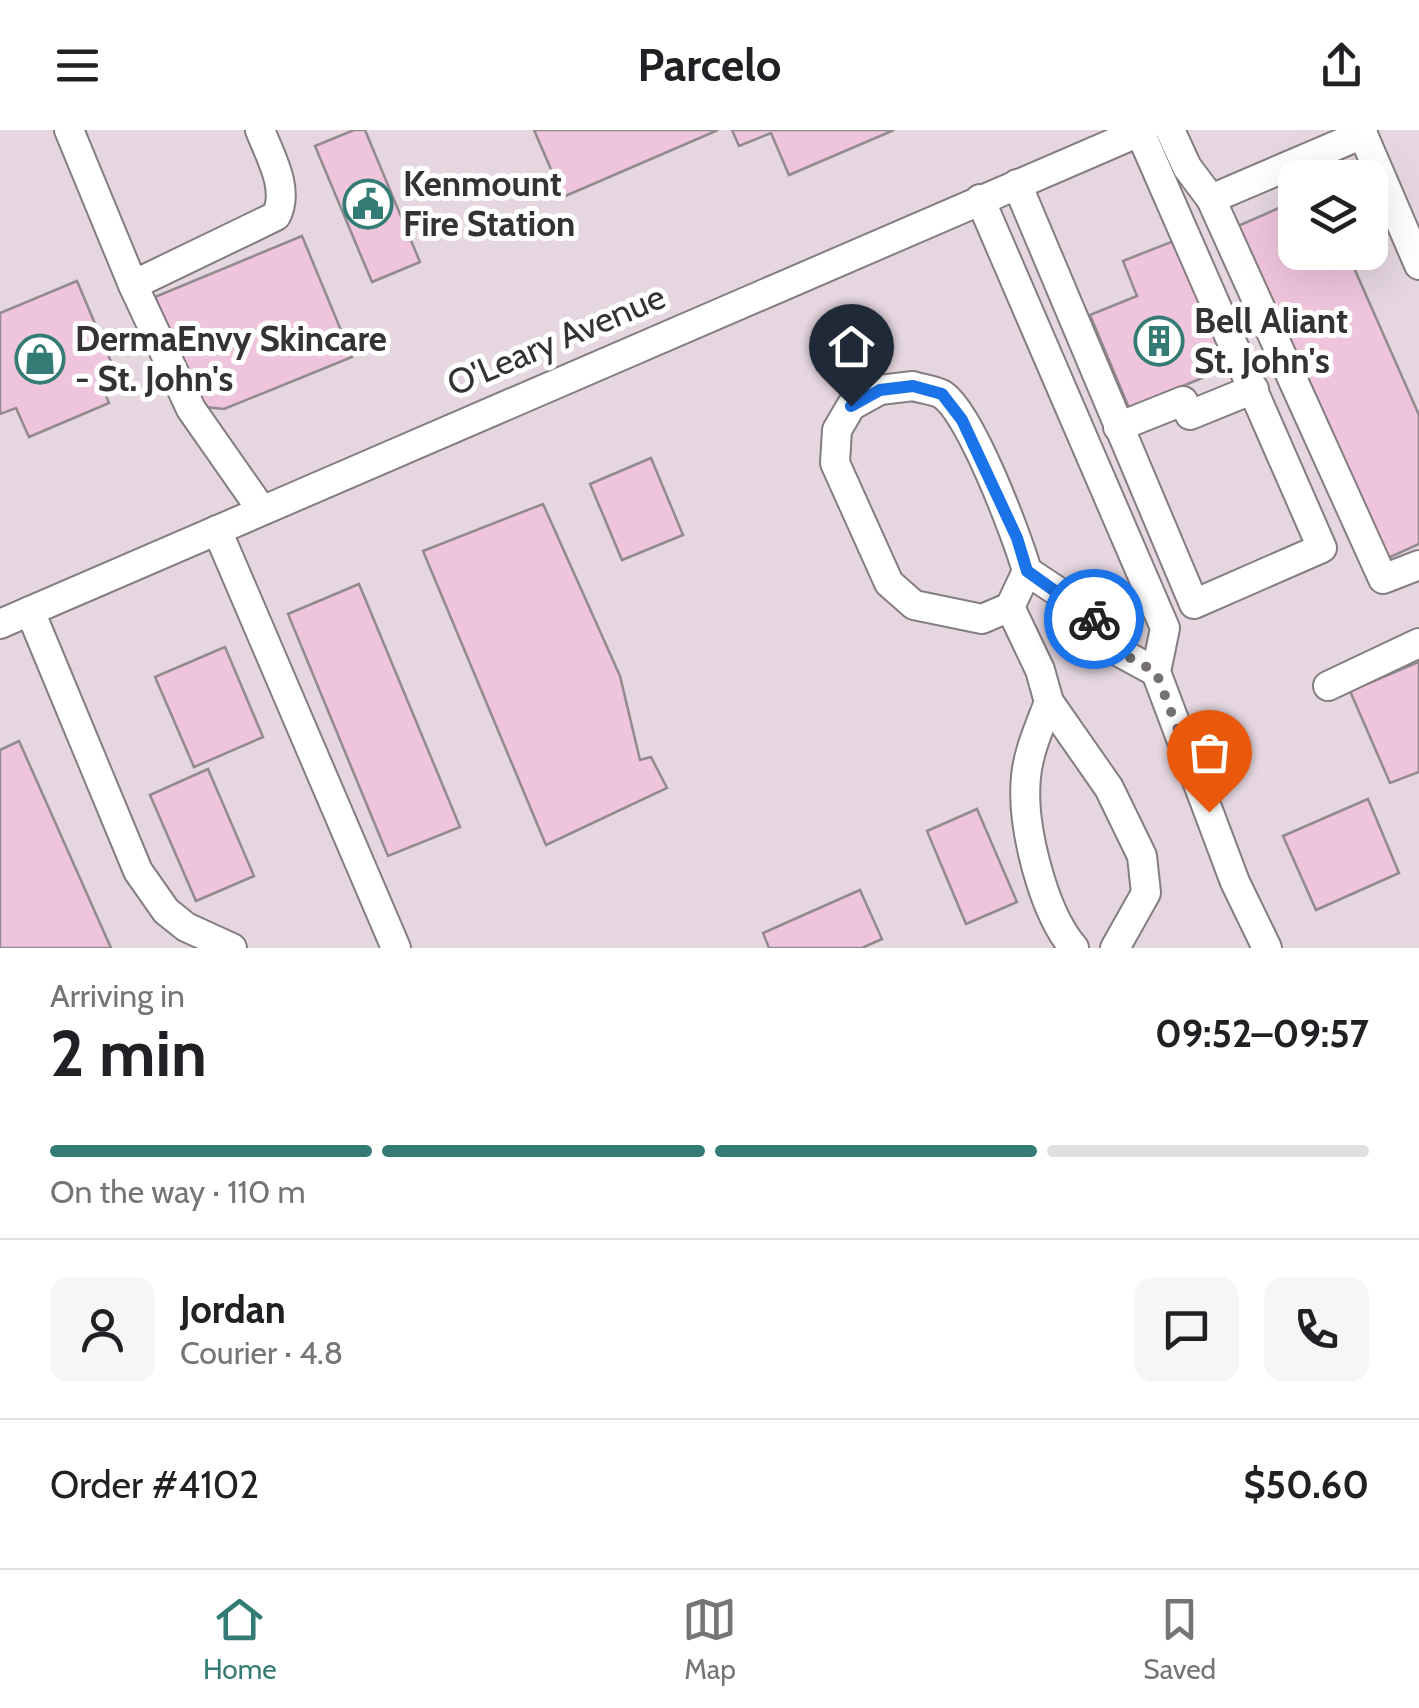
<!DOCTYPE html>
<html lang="en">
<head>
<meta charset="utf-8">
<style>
  :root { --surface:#fff; --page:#f6f6f6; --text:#202124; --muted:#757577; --line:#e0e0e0; --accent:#347b76 }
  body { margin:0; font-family:Cabin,sans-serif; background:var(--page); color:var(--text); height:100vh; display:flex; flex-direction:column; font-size:38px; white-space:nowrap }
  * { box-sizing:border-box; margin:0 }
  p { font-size:32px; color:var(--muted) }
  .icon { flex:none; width:55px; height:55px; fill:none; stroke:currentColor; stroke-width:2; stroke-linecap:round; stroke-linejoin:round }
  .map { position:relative; height:818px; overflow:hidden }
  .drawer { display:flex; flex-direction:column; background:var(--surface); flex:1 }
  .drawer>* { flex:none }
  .controls { position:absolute; left:1278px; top:30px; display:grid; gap:20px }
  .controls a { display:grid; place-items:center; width:110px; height:110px; border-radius:20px; background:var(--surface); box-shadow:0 10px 40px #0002; font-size:50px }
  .pin { position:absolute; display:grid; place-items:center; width:85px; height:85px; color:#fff; margin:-102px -42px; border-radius:50% 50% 50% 0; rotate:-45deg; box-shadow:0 0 10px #0007 }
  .pin .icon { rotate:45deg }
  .courier { position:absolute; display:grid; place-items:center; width:100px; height:100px; margin:-50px; border:8px solid #1a73e8; border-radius:50%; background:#fff; color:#222; box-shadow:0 2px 12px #0007 }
  .summary em { font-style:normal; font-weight:700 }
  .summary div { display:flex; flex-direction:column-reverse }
  .summary { display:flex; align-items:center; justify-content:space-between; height:170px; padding:0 50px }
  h1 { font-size:65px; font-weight:700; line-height:75px }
  .bar { display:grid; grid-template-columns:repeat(4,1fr); gap:15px 10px; align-content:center; height:120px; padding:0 50px }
  .bar i { height:12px; border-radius:8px; background:var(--line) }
  .bar .selected { background:var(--accent) }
  .bar p { grid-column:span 4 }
  .line { display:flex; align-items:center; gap:25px; padding:0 50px; border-top:2px solid var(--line) }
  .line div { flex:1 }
  .round { display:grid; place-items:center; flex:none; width:105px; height:105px; border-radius:20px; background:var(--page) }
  header { display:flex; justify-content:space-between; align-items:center; height:130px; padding:0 50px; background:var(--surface); font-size:45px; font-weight:700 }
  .dock { display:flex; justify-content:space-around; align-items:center; height:140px; border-top:2px solid var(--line); background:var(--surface); font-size:28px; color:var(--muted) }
  .dock a { display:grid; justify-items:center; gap:5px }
  .dock .selected { color:var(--accent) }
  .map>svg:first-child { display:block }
  .built { fill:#e5d6df; fill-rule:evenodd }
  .building { fill:#efc5de; stroke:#918a8e; stroke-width:2.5 }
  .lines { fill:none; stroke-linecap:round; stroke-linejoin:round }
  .minor-casing { stroke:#847d81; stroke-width:32 }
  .minor { stroke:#fff; stroke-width:28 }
  .done { stroke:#757173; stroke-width:10; stroke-dasharray:0 18 }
  .route { stroke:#1a73e8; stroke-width:12 }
  .labels { text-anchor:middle; stroke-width:10; stroke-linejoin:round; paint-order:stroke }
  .poi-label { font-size:35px; font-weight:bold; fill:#353233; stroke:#fff; text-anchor:start }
  .street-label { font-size:35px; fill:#353233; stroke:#fff }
</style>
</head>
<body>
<header><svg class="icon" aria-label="menu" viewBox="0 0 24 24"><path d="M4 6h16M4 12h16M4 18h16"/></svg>Parcelo<svg class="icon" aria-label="share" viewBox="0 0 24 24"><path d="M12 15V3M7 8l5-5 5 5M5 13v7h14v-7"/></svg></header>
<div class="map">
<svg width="1419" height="818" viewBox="0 0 1419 818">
  <rect width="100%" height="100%" fill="#ede5e9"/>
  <!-- built -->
  <path class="built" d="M0 0H1419V818H0ZM1295 48H1370V122H1295Z"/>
  <!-- building -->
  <g class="building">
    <path d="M354 0H365L420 132 372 152 315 16Z"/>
    <path d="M534 0H718L563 67Z"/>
    <path d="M732 0H894L789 45 771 3 739 16Z"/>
    <path d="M1295 71V122H1347L1419 285V414L1386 429 1238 96Z"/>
    <path d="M302 106 352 227 224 279 205 277 155 167Z"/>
    <path d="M1176 110 1229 237 1129 278 1090 185 1137 166 1123 131Z"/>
    <path d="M77 151 115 241 99 248 109 273 29 307 16 278 0 284V183Z"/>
    <path d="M651 328 683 405 622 430 590 354Z"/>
    <path d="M543 374 620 546 640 630 651 627 667 658 546 715 423 421Z"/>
    <path d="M359 454 460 697 388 726 288 484Z"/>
    <path d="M225 517 263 607 194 637 155 547Z"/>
    <path d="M1419 532V642L1390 653 1350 561Z"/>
    <path d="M19 611 111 818H0V620Z"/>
    <path d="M208 639 254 746 196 771 150 665Z"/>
    <path d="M1368 669 1399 743 1316 780 1283 706Z"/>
    <path d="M977 679 1017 772 966 794 927 701Z"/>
    <path d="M860 760 882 809 862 818H769L763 803Z"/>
  </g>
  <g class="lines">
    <!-- minor casing -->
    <g class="minor-casing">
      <g id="minor">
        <path d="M69 0 133 155 276 86C290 59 270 26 260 0"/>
        <path d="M1170 0 1187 37 1211 69 1383 449 1419 435"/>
        <path d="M1361 0 1419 135"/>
        <path d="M1017 54 1194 474 1322 418 1140 2"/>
        <path d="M980 69 1165 498 1156 542 1235 752 1267 818"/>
        <path d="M1211 69 1363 4"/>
        <path d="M133 155 191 279 261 379"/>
        <path d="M913 256C921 259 936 260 943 265 971 284 1017 406 1027 441L1010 477 982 489 914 475 889 453 835 333 837 300 851 276 880 260Z"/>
        <path d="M1118 297 1183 271 1190 285 1254 259"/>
        <path d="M217 400 396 818"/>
        <path d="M1027 441 1081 477 1105 498 1121 523 1156 542"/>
        <path d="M1010 477 1040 540 1049 572 1109 658 1142 726 1146 763 1115 818"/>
        <path d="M30 481 138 741 166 781 186 797 232 818"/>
        <path d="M0 494 1144 0"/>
        <path d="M1328 556 1419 513"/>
        <path d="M1049 572C1040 596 1028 622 1026 647 1021 695 1043 782 1074 818"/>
      </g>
    </g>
    <!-- minor -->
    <use href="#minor" class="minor"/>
  </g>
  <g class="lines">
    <!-- done -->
    <path class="done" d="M1094 489 1121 523 1156 542 1209 682"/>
    <!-- route -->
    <path class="route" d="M851 276 880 260 913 256 942 264 962 290 1017 408 1027 441 1094 489"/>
  </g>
  <!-- icons -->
  <defs>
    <g id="civic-ring" transform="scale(2.5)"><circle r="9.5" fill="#fff" stroke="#347b76" stroke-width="1.5"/><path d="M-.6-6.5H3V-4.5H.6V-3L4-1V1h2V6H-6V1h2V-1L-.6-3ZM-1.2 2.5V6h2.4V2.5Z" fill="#347b76"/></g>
    <g id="building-ring" transform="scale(2.5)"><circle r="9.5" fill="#fff" stroke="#347b76" stroke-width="1.5"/><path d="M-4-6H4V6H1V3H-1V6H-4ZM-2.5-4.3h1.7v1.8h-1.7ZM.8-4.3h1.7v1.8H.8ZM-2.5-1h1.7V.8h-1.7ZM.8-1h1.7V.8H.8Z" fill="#347b76"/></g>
    <g id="shop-ring" transform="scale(2.5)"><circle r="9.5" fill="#fff" stroke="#347b76" stroke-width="1.5"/><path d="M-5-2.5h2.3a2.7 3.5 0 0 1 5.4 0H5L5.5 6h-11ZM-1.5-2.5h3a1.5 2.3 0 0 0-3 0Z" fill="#347b76"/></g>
  </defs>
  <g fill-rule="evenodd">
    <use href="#civic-ring" x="368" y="74"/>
    <use href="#building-ring" x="1159" y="211"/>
    <use href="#shop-ring" x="40" y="229"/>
  </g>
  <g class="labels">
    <!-- poi labels -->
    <g class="poi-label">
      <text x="403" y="66">Kenmount<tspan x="403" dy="40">Fire Station</tspan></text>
      <text x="1194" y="203">Bell Aliant<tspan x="1194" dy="40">St. John's</tspan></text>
      <text x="75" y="221">DermaEnvy Skincare<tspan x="75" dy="40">- St. John's</tspan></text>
    </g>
    <!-- street labels -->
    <g class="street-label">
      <text transform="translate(556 210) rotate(-23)" y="12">O'Leary Avenue</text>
    </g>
  </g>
</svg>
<div class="controls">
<a><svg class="icon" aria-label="layers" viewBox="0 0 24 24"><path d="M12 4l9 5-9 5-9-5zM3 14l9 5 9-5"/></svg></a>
</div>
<div class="pin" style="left:1209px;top:682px;background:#ea580c"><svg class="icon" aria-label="bag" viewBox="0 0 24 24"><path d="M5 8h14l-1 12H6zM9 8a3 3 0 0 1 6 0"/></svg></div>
<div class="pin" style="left:851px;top:276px;background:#1f2937"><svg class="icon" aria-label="home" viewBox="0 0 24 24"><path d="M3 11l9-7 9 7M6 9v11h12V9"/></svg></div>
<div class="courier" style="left:1094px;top:489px"><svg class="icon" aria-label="bike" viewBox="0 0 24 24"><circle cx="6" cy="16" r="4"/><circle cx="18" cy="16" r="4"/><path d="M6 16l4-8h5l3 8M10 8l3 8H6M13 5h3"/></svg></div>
</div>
<section class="drawer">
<div class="summary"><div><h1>2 min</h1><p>Arriving in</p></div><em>09:52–09:57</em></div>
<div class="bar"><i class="selected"></i><i class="selected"></i><i class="selected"></i><i></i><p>On the way · 110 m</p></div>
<div class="line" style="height:180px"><a class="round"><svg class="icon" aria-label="person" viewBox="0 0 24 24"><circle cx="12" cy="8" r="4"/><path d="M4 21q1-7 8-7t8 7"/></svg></a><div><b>Jordan</b><p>Courier · 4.8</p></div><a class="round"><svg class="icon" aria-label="chat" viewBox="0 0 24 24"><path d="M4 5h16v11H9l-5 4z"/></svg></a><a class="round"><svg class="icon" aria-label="phone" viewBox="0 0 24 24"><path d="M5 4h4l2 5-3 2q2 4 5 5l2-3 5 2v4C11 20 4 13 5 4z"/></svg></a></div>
<div class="line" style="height:130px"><div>Order #4102</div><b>$50.60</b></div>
</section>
<nav class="dock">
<a class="selected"><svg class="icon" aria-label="home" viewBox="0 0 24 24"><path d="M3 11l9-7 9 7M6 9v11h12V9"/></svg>Home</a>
<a><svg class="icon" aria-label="map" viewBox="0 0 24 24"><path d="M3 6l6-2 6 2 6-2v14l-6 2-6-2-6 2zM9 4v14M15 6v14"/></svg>Map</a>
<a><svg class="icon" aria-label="saved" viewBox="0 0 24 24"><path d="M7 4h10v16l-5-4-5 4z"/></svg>Saved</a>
</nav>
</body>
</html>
